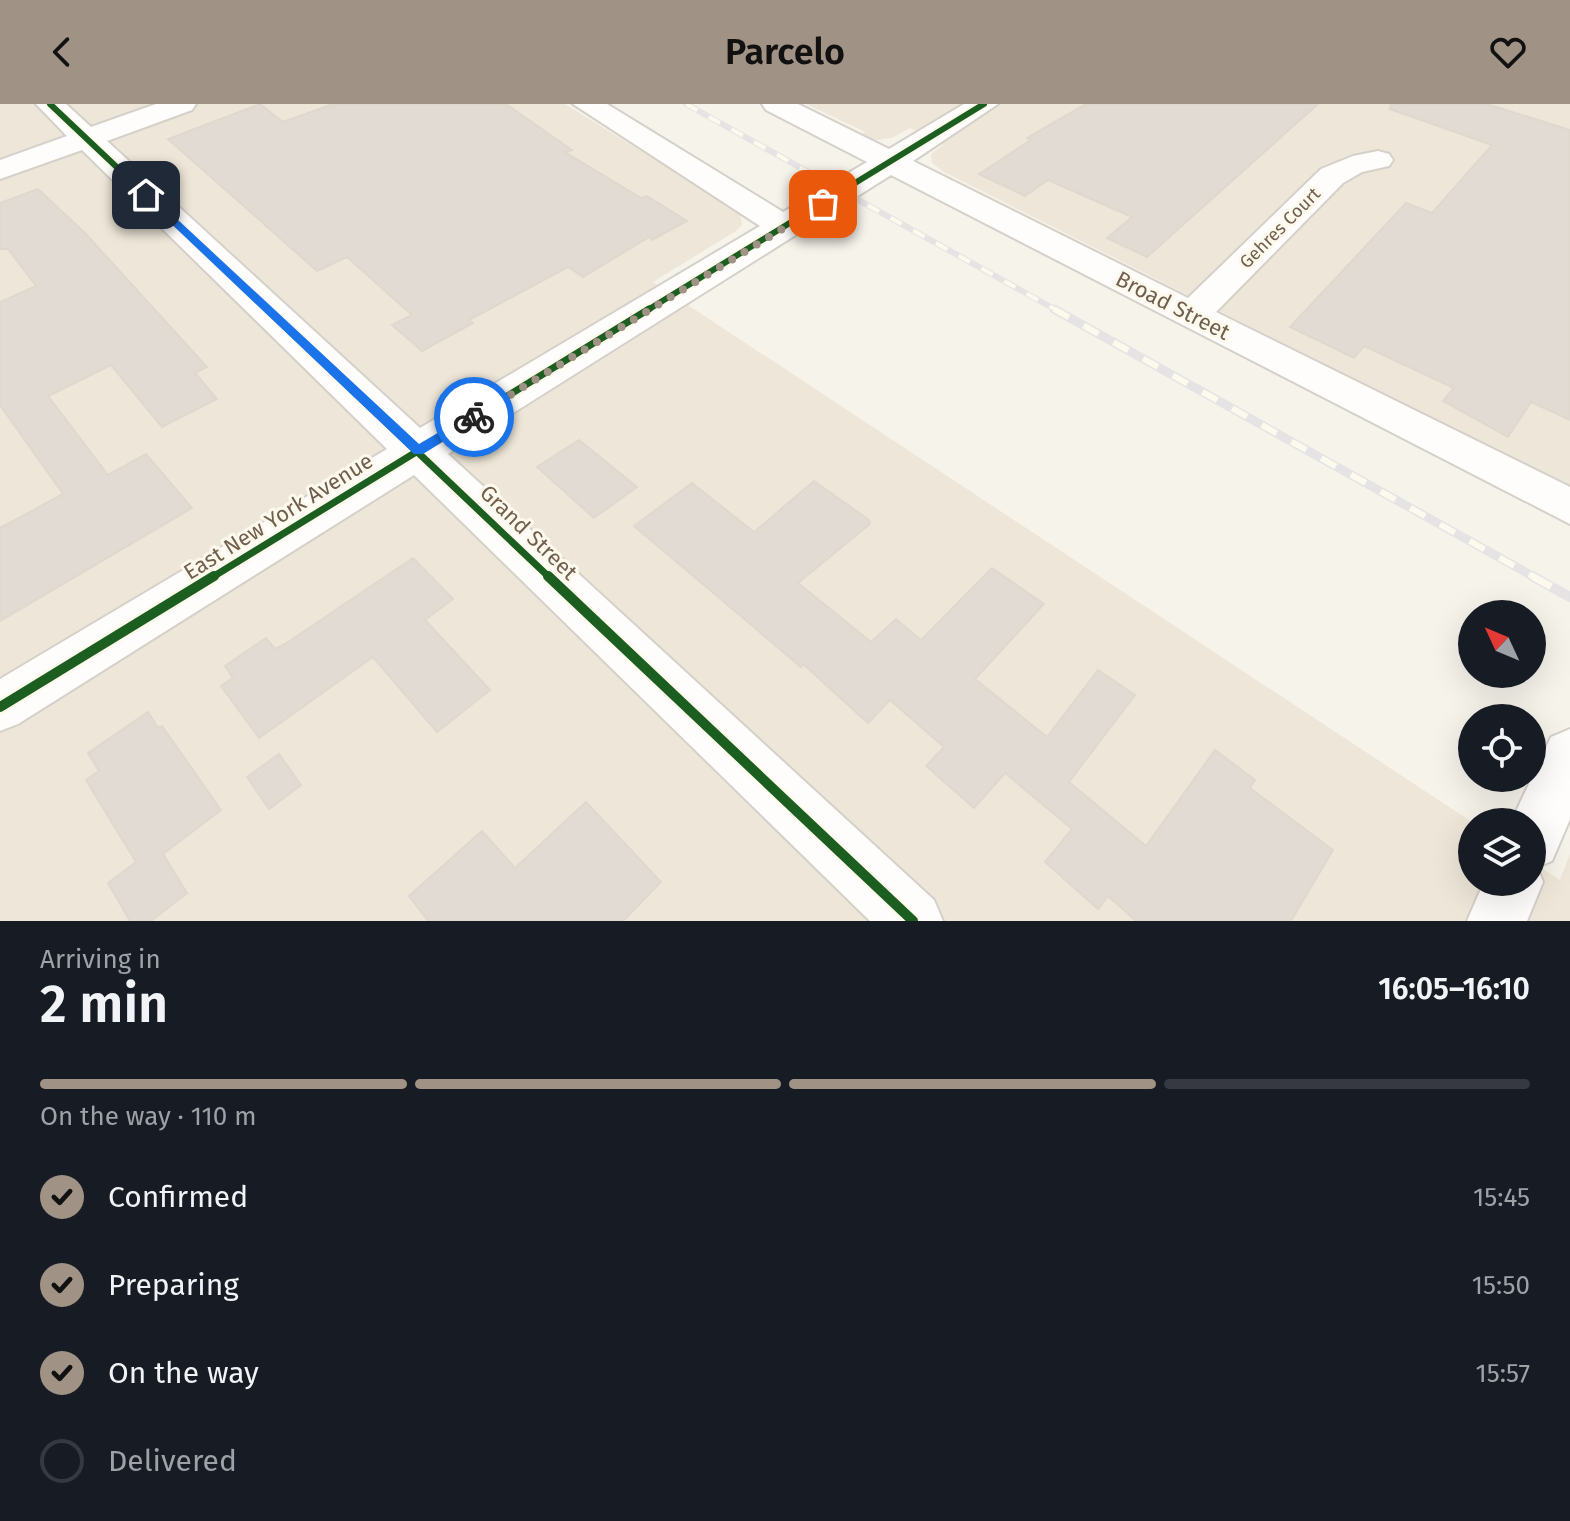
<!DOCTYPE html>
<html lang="en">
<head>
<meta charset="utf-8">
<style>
  :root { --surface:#171b24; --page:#20242c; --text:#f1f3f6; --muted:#9ea1a6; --line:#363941; --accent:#a09385 }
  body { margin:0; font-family:"Fira Sans",sans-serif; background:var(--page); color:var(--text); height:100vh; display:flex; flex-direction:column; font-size:30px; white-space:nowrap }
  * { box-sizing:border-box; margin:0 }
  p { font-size:26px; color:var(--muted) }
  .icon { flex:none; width:44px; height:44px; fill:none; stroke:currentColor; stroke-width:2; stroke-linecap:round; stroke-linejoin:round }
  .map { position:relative; height:817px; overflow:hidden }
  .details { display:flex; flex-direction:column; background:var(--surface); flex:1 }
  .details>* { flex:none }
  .needle { width:52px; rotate:314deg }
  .fabs { position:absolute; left:1458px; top:496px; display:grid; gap:16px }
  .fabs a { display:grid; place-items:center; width:88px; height:88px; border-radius:50%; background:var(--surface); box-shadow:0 8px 32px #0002; font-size:40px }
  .pin { position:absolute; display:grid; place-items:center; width:68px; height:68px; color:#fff; margin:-34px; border-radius:16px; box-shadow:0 4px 12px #0006 }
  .courier { position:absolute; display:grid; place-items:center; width:80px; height:80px; margin:-40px; border:6px solid #1a73e8; border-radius:50%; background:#fff; color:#222; box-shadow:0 2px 10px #0007 }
  .headline em { font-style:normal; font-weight:600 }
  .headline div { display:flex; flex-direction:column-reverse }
  .headline { display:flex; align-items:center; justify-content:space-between; height:136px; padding:0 40px }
  h1 { font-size:52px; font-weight:600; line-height:60px }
  .bar { display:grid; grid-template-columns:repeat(4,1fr); gap:12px 8px; align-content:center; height:96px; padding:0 40px }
  .bar i { height:10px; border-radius:6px; background:var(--line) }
  .bar .current { background:var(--accent) }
  .bar p { grid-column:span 4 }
  ol { padding:0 40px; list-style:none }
  li { display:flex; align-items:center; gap:24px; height:88px }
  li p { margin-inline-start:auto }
  li .icon { padding:8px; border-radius:50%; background:var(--accent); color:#111; stroke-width:4 }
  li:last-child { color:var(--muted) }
  li i { width:44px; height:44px; border:4px solid var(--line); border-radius:50% }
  header { display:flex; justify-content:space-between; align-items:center; height:104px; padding:0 40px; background:var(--accent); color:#111; font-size:36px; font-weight:600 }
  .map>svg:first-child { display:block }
  .residential { fill:#eee7d9 }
  .building { fill:#e1dbd3; stroke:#ded8ce; stroke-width:2 }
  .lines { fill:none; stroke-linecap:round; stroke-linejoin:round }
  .minor-casing { stroke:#d5d0c9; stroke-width:4 }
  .minor { fill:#fefdfc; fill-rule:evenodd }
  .rail-far2-casing { stroke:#e5e3e4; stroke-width:6 }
  .rail-far1-casing { stroke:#e5e3e4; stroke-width:9 }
  .rail-casing { stroke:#e5e3e4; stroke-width:10 }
  .rail-far2 { stroke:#fdf9ed; stroke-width:4; stroke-dasharray:13; stroke-linecap:butt }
  .rail-far1 { stroke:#fdf9ed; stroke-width:6; stroke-dasharray:17; stroke-linecap:butt }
  .rail { stroke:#fdf9ed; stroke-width:7; stroke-dasharray:22; stroke-linecap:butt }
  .cycleway-far2-casing { stroke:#fdf9ed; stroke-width:10 }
  .cycleway-far1-casing { stroke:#fdf9ed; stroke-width:12 }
  .cycleway-casing { stroke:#fdf9ed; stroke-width:15 }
  .cycleway-far2 { stroke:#1b5e20; stroke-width:6 }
  .cycleway-far1 { stroke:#1b5e20; stroke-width:7 }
  .cycleway { stroke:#1b5e20; stroke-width:10 }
  .route { fill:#1a73e8 }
  .done { stroke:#a09385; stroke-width:8; stroke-dasharray:0 14.4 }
  .labels { text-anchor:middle; stroke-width:6; stroke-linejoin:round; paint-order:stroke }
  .far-street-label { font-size:18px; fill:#715f4e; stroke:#fdf9ed }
  .street-label { font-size:22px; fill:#715f4e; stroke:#fdf9ed }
</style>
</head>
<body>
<header><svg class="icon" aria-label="back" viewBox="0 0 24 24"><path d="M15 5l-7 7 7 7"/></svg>Parcelo<svg class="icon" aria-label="heart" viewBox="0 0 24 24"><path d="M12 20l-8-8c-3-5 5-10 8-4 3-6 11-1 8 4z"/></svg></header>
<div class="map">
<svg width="1570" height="817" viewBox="0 0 1570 817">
  <rect width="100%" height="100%" fill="#f6f3eb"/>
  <!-- residential -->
  <g class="residential">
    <path d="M0 0H565L733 104 741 113 742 121 736 127 653 178 1472 718V778H1532V758L1560 776 1570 750V817H0Z"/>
    <path d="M806 0H1570V384L944 68 932 59 931 50 943 41 910 24 892 34 870 37 859 32 865 28Z"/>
  </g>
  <!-- building -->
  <g class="building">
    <path d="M260 0 283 18 333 0H506L572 46 565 48 641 94 647 92 687 117 652 136 649 133 583 173 568 163 469 216 473 219 422 247 392 221 412 211 347 153 317 167 168 35Z"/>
    <path d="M1086 0H1318L1147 153 1107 134 1132 113 1048 76 1025 92 979 70 1031 36 1027 34Z"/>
    <path d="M1391 0H1487L1570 26V316L1531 298 1508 333 1443 297 1454 284 1364 242 1354 254 1290 223 1406 99 1432 109 1492 41 1390 5Z"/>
    <path d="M38 85 85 129 207 263 195 269 217 295 162 323 111 261 48 292 108 371 146 350 192 404 0 517V424L63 390 0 301V198L36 182 8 145H0V99Z"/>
    <path d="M579 336 637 383 594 414 537 363Z"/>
    <path d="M814 377 869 416 870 420 798 479 871 538 896 515 921 536 992 464 1044 500 975 575 1047 633 1098 566 1135 591 1069 678 1146 742 1215 646 1255 676 1250 684 1333 746 1291 817H1136L1108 792 1098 805 1045 758 1072 725 1005 669 974 704 926 662 944 643 890 596 868 619 803 560 801 563 634 422 692 379 754 428Z"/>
    <path d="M413 454 453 495 425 516 490 586 437 628 373 553 259 634 221 582 233 574 225 562 266 534 275 545 285 540Z"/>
    <path d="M148 608 158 624 162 622 221 706 163 750 187 789 151 817H130L108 779 136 758 86 676 99 667 88 649Z"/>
    <path d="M279 650 301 681 269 705 247 673Z"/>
    <path d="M586 698 661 778 623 817H428L409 792 482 727 515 764Z"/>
  </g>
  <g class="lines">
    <!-- minor casing -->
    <g class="minor-casing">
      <g id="minor">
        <path d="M36 0H66L91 23 156 0H196L192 6 107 37 420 324 760 122 573 0H607L783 108 867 58 766 6 762 0H798L889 45 964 0H998L913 57 1188 194 1321 65 1353 52 1378 47 1389 50 1393 56 1389 62 1362 68 1343 79 1216 208 1570 383V420L891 71 448 350 934 796 943 817H870L414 371 18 620 0 627V575L387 345 82 46 0 75V56L67 32Z"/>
        <path d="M1570 625V715L1552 757 1537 763 1543 778 1527 817H1467L1484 778H1532V718H1511L1551 633Z"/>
      </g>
    </g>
    <!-- minor -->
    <use href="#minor" class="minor"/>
    <!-- rail-far2 casing -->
    <g class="rail-far2-casing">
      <path id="rail-far2" d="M686 0 1058 207"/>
    </g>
    <!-- rail-far1 casing -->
    <g class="rail-far1-casing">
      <path id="rail-far1" d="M1054 205 1536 474"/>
    </g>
    <!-- rail casing -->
    <g class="rail-casing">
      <path id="rail" d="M1532 472 1570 493"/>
    </g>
    <!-- rail-far2 -->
    <use href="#rail-far2" class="rail-far2"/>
    <!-- rail-far1 -->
    <use href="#rail-far1" class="rail-far1"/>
    <!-- rail -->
    <use href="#rail" class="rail"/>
    <!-- cycleway-far2 casing -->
    <g class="cycleway-far2-casing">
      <g id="cycleway-far2">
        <path d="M50 0 269 207"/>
        <path d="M646 207 984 0"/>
      </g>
    </g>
    <!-- cycleway-far1 casing -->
    <g class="cycleway-far1-casing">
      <g id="cycleway-far1">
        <path d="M267 205 550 474"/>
        <path d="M211 474 649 205"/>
      </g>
    </g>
    <!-- cycleway casing -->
    <g class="cycleway-casing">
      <g id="cycleway">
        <path d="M548 472 913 817"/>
        <path d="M0 603 214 472"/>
      </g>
    </g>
    <!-- cycleway-far2 -->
    <use href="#cycleway-far2" class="cycleway-far2"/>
    <!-- cycleway-far1 -->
    <use href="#cycleway-far1" class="cycleway-far1"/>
    <!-- cycleway -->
    <use href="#cycleway" class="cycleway"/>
  </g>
  <!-- route -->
  <path class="route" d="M143 89H149L419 340 470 310H478V316L423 350H414L143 93Z"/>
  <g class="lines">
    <!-- done -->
    <path class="done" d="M474 313 823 100"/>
  </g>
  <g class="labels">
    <!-- far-street labels -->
    <g class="far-street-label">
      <text transform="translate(1280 124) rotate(-45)" y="6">Gehres Court</text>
    </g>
    <!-- street labels -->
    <g class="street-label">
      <text transform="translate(1173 201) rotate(27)" y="8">Broad Street</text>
      <text transform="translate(278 412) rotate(-32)" y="8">East New York Avenue</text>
      <text transform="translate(529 428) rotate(44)" y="8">Grand Street</text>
    </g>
  </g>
</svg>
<div class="fabs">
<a><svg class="needle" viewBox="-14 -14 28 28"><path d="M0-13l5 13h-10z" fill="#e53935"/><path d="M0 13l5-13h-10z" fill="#9ea1a6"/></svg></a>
<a><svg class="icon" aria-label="locate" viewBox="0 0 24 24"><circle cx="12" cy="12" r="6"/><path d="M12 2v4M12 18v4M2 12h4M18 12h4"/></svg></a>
<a><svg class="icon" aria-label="layers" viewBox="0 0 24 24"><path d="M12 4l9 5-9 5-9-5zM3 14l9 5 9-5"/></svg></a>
</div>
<div class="pin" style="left:823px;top:100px;background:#ea580c"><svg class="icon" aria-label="bag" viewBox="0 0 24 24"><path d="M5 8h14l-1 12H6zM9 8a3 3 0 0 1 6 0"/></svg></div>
<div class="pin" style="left:146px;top:91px;background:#1f2937"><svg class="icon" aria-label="home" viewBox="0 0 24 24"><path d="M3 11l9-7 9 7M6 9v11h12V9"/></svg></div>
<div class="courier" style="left:474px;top:313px"><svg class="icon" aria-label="bike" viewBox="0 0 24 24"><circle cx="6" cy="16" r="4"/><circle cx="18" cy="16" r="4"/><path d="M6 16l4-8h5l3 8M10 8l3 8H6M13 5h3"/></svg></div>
</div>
<section class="details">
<div class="headline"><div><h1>2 min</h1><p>Arriving in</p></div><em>16:05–16:10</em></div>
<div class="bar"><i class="current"></i><i class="current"></i><i class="current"></i><i></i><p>On the way · 110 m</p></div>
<ol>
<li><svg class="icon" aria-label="check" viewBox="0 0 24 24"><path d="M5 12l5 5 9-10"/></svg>Confirmed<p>15:45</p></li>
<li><svg class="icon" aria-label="check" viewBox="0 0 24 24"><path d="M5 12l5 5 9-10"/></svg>Preparing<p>15:50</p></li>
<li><svg class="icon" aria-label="check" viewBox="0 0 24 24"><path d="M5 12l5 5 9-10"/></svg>On the way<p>15:57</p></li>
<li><i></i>Delivered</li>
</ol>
</section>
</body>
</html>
